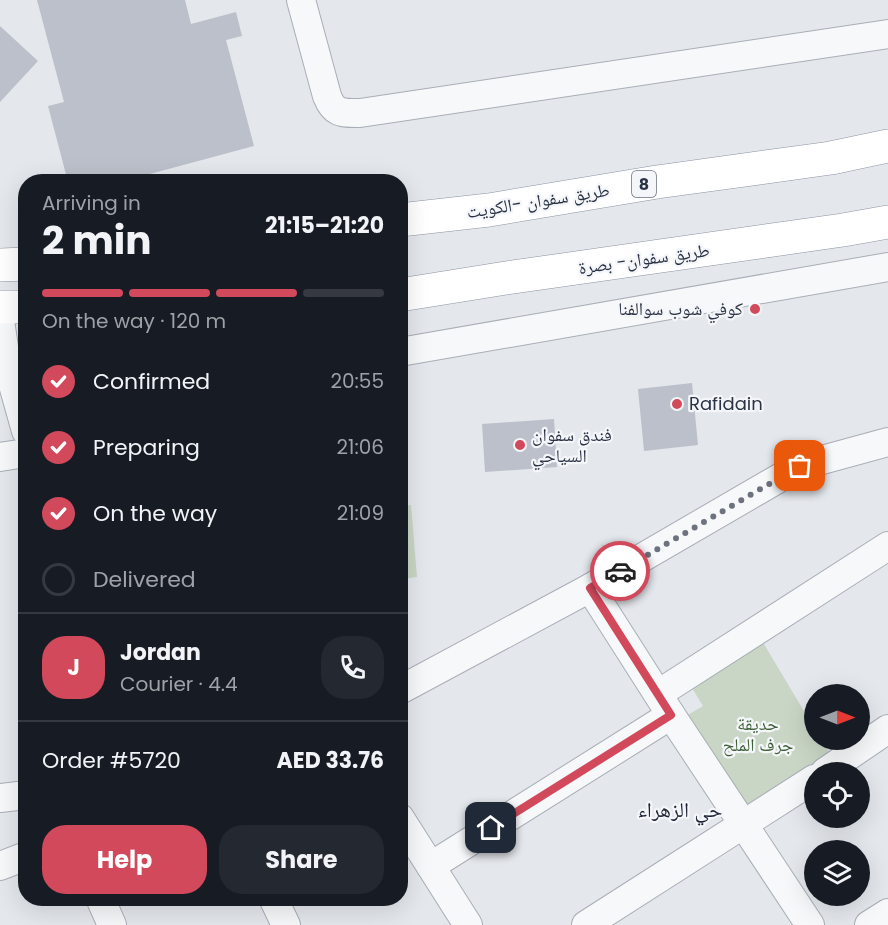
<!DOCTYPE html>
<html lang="en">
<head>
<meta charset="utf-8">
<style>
  :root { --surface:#171b24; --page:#242831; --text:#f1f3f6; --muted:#9ea1a6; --line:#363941; --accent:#d1495b }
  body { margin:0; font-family:Poppins,"Noto Naskh Arabic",sans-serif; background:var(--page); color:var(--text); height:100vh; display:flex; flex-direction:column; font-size:22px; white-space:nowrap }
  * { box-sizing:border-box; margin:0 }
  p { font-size:20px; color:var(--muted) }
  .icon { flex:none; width:33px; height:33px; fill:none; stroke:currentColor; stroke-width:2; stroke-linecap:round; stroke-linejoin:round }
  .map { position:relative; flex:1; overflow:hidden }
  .drawer { position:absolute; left:18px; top:174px; width:390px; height:732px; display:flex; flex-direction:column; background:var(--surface); border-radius:24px; box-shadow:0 6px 24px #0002 }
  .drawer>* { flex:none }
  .needle { width:39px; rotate:90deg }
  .buttons { position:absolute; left:804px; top:684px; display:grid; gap:12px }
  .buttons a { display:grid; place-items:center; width:66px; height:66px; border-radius:50%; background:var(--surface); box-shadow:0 6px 24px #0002; font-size:30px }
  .pin { position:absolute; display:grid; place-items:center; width:51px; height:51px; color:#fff; margin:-26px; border-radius:12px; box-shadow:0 3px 9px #0006 }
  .courier { position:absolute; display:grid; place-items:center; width:60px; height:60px; margin:-30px; border:4px solid #d1495b; border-radius:50%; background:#fff; color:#222; box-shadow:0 2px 8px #0007 }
  .head em { font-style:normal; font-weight:700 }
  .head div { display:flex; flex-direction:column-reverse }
  .head { display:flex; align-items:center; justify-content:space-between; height:102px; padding:0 24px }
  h1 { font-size:39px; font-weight:700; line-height:45px }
  .bar { display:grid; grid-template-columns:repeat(4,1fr); gap:9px 6px; align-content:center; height:72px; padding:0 24px }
  .bar i { height:8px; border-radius:4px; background:var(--line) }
  .bar .current { background:var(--accent) }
  .bar p { grid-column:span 4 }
  .line { display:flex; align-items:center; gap:15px; padding:0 24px; border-top:2px solid var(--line) }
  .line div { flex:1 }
  .round { display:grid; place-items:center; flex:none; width:63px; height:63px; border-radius:24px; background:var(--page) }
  ol { padding:0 24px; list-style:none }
  li { display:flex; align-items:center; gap:18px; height:66px }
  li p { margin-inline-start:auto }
  li .icon { padding:6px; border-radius:50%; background:var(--accent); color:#fff; stroke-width:4 }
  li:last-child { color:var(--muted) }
  li i { width:33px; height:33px; border:3px solid var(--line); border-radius:50% }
  .cta { display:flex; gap:12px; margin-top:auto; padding:12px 24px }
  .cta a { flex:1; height:69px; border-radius:24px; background:var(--accent); color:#fff; font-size:24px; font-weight:700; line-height:69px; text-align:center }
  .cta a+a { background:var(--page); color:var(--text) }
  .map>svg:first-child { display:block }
  .green { fill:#c9d6c5 }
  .building { fill:#bbc0ca }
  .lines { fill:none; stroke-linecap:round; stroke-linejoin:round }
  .minor-casing { stroke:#a9aeb7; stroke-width:30 }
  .highway-casing { stroke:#8b94a3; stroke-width:34 }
  .minor { stroke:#f7f8fa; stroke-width:28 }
  .highway { stroke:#fff; stroke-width:33 }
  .done { stroke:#6c737f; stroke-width:6; stroke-dasharray:0 10.8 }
  .route { stroke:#d1495b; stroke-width:8 }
  .poi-dot { fill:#d1495b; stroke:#f4f6f9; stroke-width:2 }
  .labels { text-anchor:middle; stroke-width:4.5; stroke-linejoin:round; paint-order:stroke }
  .shield { fill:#f4f6f9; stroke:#676e7b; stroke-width:1.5 }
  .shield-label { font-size:16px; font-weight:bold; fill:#2b3445 }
  .street-label { font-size:18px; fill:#2b3445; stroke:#f4f6f9 }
  .poi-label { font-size:18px; fill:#2b3445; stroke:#f4f6f9; text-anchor:start }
  .park-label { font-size:18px; fill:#3f6138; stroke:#f4f6f9 }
  .quarter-label { font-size:21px; fill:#1d2536; stroke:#f4f6f9 }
</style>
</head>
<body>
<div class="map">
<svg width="888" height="925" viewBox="0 0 888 925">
  <rect width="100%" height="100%" fill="#e4e7ec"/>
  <!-- green -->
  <g class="green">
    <path d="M411 505 417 577 401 579V506Z"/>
    <path d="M761 639 814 728V740H822L831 755 743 810 686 716 703 706 689 683Z"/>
  </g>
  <!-- building -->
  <g class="building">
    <path d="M37 0H185L191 24 236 12 242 36 226 40 254 146 120 182H68L48 106 64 102Z"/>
    <path d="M0 26 38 61 0 102Z"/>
    <path d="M692 383 698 445 644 451 638 389Z"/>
    <path d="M554 419 557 467 485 472 482 424Z"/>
  </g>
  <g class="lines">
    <!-- minor casing -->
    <g class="minor-casing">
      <g id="minor">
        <path d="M301 0 327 96C334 114 342 113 360 113L888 34"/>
        <path d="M0 321 6 360 26 431"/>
        <path d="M400 352 888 267"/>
        <path d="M0 457 26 453"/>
        <path d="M590 588 671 715 810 925"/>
        <path d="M400 690 590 588 800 466 888 442"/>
        <path d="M658 694 888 546"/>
        <path d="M825 772 888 729"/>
        <path d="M0 798 26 795"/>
        <path d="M400 818 468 925"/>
        <path d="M0 866 26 856"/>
        <path d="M431 866 671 715"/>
        <path d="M100 898 112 925"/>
        <path d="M273 898 286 925"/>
        <path d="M586 925 814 779"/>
        <path d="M869 925 888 913"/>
      </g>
    </g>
    <!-- highway casing -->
    <g class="highway-casing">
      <g id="highway">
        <path d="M400 220 489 210 657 182 831 158 888 146"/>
        <path d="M0 265 26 264"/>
        <path d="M400 295 506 278 843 230 888 222"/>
        <path d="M0 307H26"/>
      </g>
    </g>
    <!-- minor -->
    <use href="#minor" class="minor"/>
    <!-- highway -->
    <use href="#highway" class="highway"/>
  </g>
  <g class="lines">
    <!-- done -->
    <path class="done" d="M620 571 800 466"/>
    <!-- route -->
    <path class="route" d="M491 828 671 715 590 588 620 571"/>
  </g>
  <!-- markers -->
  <g class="poi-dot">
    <circle cx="755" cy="309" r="6"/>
    <circle cx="677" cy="404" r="6"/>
    <circle cx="520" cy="445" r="6"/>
  </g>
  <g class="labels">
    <!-- shield labels -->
    <rect class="shield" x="632" y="171" width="24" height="26" rx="4.5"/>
    <g class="shield-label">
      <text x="644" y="190">8</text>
    </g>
    <!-- street labels -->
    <g class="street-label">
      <text transform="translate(538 201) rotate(-9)" y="6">طريق سفوان -الكويت</text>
      <text transform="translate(644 259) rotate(-8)" y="6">طريق سفوان- بصرة</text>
    </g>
    <!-- poi labels -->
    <g class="poi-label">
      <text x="743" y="315" text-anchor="end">كوفي شوب سوالفنا</text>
      <text x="689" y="410">Rafidain</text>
      <text x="532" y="441">فندق سفوان<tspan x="532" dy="21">السياحي</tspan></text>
    </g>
    <!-- park labels -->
    <g class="park-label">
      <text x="758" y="730">حديقة<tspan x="758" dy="21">جرف الملح</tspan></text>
    </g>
    <!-- quarter labels -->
    <g class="quarter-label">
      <text x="680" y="817">حي الزهراء</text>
    </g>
  </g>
</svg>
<div class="buttons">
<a><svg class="needle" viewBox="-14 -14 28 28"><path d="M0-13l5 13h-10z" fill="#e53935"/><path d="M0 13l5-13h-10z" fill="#9ea1a6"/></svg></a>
<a><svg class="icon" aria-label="locate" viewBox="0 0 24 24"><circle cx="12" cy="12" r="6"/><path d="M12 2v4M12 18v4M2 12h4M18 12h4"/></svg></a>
<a><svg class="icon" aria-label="layers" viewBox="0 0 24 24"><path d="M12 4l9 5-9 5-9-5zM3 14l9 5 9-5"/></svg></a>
</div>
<div class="pin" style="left:800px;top:466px;background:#ea580c"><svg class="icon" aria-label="bag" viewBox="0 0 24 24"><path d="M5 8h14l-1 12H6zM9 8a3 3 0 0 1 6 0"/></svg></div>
<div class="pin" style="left:491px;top:828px;background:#1f2937"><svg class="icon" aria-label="home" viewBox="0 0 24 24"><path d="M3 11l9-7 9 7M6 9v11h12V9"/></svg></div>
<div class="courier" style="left:620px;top:571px"><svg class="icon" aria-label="car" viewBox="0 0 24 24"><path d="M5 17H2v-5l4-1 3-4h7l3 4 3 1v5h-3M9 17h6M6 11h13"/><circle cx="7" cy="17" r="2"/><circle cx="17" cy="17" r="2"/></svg></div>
<section class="drawer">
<div class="head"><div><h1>2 min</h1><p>Arriving in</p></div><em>21:15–21:20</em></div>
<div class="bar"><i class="current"></i><i class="current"></i><i class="current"></i><i></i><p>On the way · 120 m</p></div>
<ol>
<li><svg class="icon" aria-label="check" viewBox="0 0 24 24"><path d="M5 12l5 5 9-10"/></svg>Confirmed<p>20:55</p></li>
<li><svg class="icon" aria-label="check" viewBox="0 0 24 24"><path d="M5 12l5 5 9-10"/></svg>Preparing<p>21:06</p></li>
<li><svg class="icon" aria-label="check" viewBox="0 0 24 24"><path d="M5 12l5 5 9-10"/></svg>On the way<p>21:09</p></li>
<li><i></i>Delivered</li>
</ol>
<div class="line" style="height:108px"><b class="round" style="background:var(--accent);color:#fff">J</b><div><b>Jordan</b><p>Courier · 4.4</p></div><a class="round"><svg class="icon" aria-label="phone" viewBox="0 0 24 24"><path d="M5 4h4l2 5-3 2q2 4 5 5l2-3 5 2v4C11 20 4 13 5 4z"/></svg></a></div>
<div class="line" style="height:78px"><div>Order #5720</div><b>AED 33.76</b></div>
<div class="cta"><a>Help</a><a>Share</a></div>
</section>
</div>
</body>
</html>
